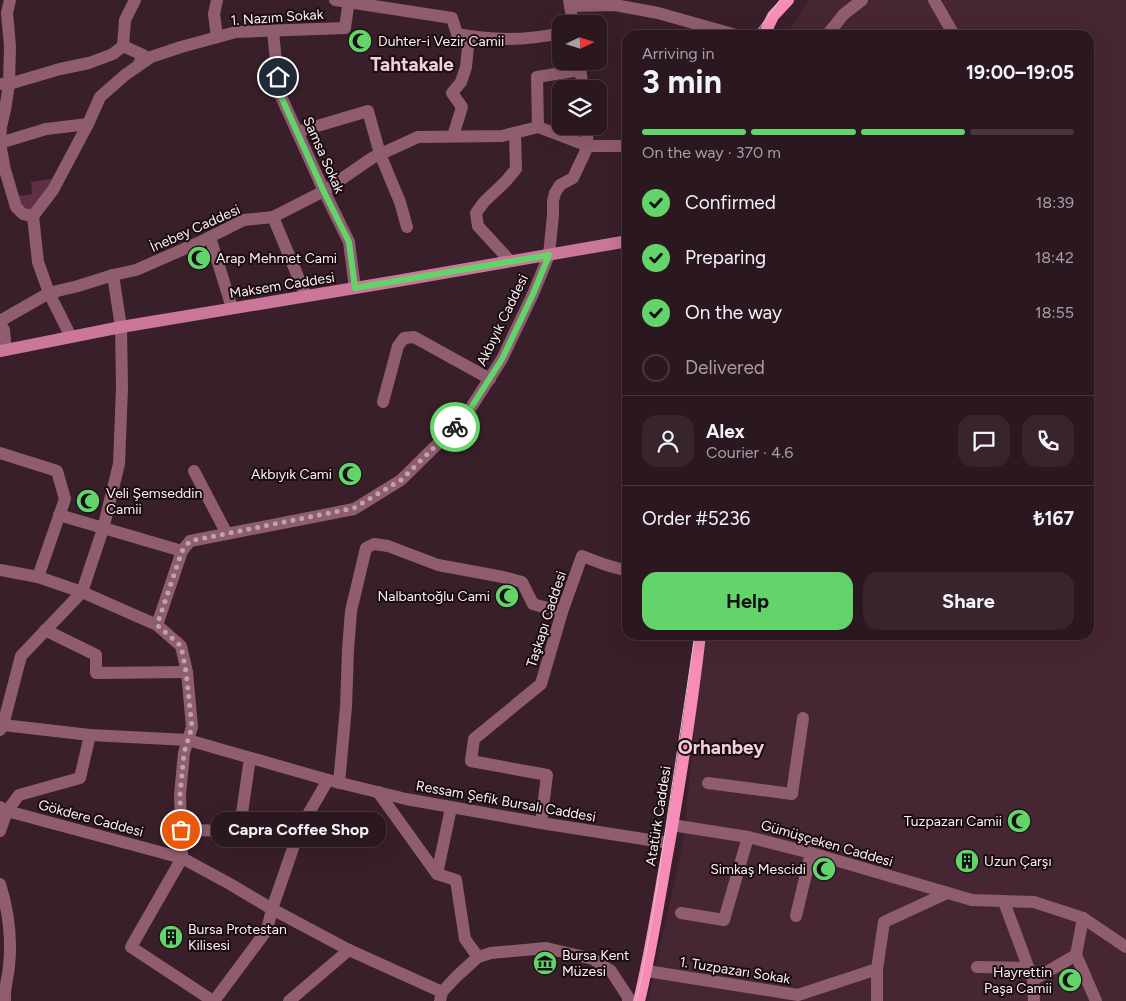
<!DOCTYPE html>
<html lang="en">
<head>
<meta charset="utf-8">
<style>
  :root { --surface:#2b1720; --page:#37242d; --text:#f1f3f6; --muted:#a69fa5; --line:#47363e; --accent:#62d469 }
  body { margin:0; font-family:Figtree,sans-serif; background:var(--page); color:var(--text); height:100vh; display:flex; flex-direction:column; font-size:19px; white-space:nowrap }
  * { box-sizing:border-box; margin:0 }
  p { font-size:16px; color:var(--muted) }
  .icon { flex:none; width:28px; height:28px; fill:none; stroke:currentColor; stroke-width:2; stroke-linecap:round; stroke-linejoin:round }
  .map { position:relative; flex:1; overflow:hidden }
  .side { position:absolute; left:622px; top:30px; width:472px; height:610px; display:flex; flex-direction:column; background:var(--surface); border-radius:15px; box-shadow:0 5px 20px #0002,0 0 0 1px var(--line) }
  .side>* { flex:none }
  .needle { width:32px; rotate:86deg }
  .tools { position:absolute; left:552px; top:15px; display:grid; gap:10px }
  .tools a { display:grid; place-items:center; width:55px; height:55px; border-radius:10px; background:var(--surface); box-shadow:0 5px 20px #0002,0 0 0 1px var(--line); font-size:25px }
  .pin { position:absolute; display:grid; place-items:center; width:42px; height:42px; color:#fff; margin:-21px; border:2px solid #fff; border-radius:50%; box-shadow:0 1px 5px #0007 }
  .courier { position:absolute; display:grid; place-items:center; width:50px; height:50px; margin:-25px; border:4px solid #62d469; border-radius:50%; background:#fff; color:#222; box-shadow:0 1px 6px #0007 }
  .bubble { position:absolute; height:35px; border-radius:15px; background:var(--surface); box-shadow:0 5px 20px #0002,0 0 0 1px var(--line); font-size:16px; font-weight:700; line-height:35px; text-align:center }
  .summary em { font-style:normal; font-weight:700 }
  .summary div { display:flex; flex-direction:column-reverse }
  .summary { display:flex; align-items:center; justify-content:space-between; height:85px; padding:0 20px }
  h1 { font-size:32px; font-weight:700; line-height:38px }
  .bar { display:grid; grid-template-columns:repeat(4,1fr); gap:8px 5px; align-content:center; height:60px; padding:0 20px }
  .bar i { height:6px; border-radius:4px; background:var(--line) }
  .bar .active { background:var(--accent) }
  .bar p { grid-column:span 4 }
  .line { display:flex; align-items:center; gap:12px; padding:0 20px; border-top:1px solid var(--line) }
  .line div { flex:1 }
  .round { display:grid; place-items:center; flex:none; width:52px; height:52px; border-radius:15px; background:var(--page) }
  ol { padding:0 20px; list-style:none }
  li { display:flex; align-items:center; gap:15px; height:55px }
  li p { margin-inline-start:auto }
  li .icon { padding:5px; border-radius:50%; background:var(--accent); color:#111; stroke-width:4 }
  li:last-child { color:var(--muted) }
  li i { width:28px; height:28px; border:2px solid var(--line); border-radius:50% }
  .cta { display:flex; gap:10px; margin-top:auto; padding:10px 20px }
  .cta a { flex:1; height:58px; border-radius:15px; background:var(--accent); color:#111; font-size:20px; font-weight:700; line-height:58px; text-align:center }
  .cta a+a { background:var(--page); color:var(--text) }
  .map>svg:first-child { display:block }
  .built { fill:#472633 }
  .green { fill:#5d3043 }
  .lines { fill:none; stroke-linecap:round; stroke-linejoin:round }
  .minor { stroke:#905c70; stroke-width:12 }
  .tertiary { stroke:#905c70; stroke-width:12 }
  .secondary { stroke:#ca7799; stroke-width:12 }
  .primary { stroke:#f78cb8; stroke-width:12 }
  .tram { stroke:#d8c7cd; stroke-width:1 }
  .done { stroke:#b9a6ad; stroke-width:5; stroke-dasharray:0 9 }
  .route { stroke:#62d469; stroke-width:6 }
  .labels { text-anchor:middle; stroke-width:4; stroke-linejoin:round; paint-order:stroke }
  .street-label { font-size:14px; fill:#feeff4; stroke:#190d12 }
  .poi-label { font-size:14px; fill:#feeff4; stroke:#190d12; text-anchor:start }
  .district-label { font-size:19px; font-weight:bold; fill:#f3cfdc; stroke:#190d12 }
</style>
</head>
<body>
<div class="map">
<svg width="1126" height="1001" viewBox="0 0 1126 1001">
  <rect width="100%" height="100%" fill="#391f2a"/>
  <!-- built -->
  <path class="built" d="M809 0H1126V1001H648L683 842 704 635H1090V35H786Z"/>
  <!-- green -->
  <path class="green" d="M63 177 33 210C24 208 21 205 18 196L32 194 31 182Z"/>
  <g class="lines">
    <!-- minor -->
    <g class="minor">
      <path d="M10 0 7 13 10 46 9 84 5 110 1 127 0 143 5 170 16 207 23 214 33 216 38 262 49 293 71 337"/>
      <path d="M217 0 214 14 217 37"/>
      <path d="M335 0 452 18 457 34C493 41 525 41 561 33"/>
      <path d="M569 0 573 24"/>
      <path d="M934 0 954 35"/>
      <path d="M571 6 615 5 658 13 736 35"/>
      <path d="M273 31 279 92 324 191 349 242 355 288"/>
      <path d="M827 35 844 14 862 0"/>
      <path d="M123 46 125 20 135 0"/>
      <path d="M579 61 583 89"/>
      <path d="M2 84H9L60 69 89 63 113 54 123 46 143 55 138 66"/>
      <path d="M586 126 588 146"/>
      <path d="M538 127 537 77 580 70"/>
      <path d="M297 132 368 111 380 154 400 202 407 227"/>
      <path d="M453 136 462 107 452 93 461 82 466 67 469 36"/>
      <path d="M0 143 46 129 88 124"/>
      <path d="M33 216 53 190 88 124 100 97 125 75 151 57 181 47 236 32 345 28 349 0"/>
      <path d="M273 217 306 296"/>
      <path d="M210 237 232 308"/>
      <path d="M549 255 553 215V201L555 193 560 185 573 178 588 146"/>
      <path d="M510 261 478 226 476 213 484 202 506 181 516 169 515 133"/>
      <path d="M0 321 49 293 78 286 113 275 136 270 200 242 244 220 273 217 324 191 372 158 418 137 502 136 538 127 588 146H628"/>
      <path d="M0 323 4 330 6 350"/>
      <path d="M383 402 398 346 404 338 414 337 490 379"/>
      <path d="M0 453 57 471 65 499 38 577"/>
      <path d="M194 471 227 534"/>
      <path d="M59 515 182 551"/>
      <path d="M0 570 38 577 82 592 157 625"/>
      <path d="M45 630 96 655V673L187 672"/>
      <path d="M0 730 3 725 21 656 82 592 103 529 119 464 122 388 121 327 113 275"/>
      <path d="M188 740 184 753 180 795 182 858 131 947 213 1001"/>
      <path d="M339 783 346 707 348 650 351 611 366 548 374 544 388 546 438 565 503 577 522 582 533 604 562 612"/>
      <path d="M708 783 792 794 803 718"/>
      <path d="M378 792 437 874 456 880 465 939 478 957"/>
      <path d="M0 807 7 811 182 858 230 884 272 909 349 950 442 992"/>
      <path d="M541 823 547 775 471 761 474 739 541 684 562 612 582 556 606 565 628 571"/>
      <path d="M672 825 748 837 811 853 972 900 1034 902 1083 918 1126 947"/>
      <path d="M192 830 230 831 238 827 242 813 250 758"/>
      <path d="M0 831 7 811 19 795 80 778 90 735"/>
      <path d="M437 874 451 808"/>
      <path d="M0 884C9 912 12 937 9 966 8 978 4 989 5 1001"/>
      <path d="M1004 902 1033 980 1034 1001"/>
      <path d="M681 913 724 920 748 837"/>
      <path d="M796 916 811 853"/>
      <path d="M1076 955 1096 1001"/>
      <path d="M977 967 1028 968"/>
      <path d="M647 971 798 995 877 969 884 922 947 893"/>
      <path d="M1033 980 1076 955 1083 918"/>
      <path d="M214 1001 267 930 272 909 300 828 328 780"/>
      <path d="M289 1001 349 950"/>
      <path d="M440 1001 442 992 457 976 478 957 491 953 546 948 593 959 611 971 628 997V1001"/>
      <path d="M877 1001V969"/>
    </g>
    <!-- tertiary -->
    <g class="tertiary">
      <path d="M3 725 90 735 188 740 328 780 406 799 541 823 669 843"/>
      <path d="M188 740 192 727 187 672 181 646 157 625 182 551 190 541 354 509 401 480 465 417 502 359 533 294 549 255"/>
    </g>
    <!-- secondary -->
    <path class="secondary" d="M0 351 121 327 397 281 628 241"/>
    <!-- primary -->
    <g class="primary">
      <path d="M764 35 773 16 788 0"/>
      <path d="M639 1001C650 956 657 911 665 866 679 789 691 712 700 635"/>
    </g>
    <!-- tram -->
    <g class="tram">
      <path d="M754 35 780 0"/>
      <path d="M636 1001 643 970 652 919 695 635"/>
    </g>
  </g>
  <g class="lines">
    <!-- done -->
    <path class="done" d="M181 830 180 795 184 753 192 727 186 672 181 646 157 625 182 551 190 541 354 508 401 480 455 427"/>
    <!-- route -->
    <path class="route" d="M278 77 279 92 324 192 349 242 355 288 549 255 533 294 502 359 465 417 455 427"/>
  </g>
  <!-- icons -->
  <defs>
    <g id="mosque-disc" transform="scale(1.25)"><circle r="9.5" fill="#62d469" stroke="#190d12"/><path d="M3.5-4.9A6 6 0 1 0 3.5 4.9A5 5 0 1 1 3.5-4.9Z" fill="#111"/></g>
    <g id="building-disc" transform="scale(1.25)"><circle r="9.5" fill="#62d469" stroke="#190d12"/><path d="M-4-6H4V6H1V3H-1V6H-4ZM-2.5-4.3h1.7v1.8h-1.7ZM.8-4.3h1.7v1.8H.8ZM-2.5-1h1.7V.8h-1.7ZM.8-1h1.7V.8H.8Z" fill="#111"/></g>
    <g id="museum-disc" transform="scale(1.25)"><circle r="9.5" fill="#62d469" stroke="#190d12"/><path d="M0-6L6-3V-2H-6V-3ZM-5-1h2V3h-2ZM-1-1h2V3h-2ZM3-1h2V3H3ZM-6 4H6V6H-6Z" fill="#111"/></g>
  </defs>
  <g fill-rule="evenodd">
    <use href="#mosque-disc" x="360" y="41"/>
    <use href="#mosque-disc" x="199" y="258"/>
    <use href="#mosque-disc" x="350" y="474"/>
    <use href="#mosque-disc" x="88" y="501"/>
    <use href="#mosque-disc" x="507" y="596"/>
    <use href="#mosque-disc" x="1019" y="821"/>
    <use href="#building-disc" x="967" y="861"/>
    <use href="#mosque-disc" x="824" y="869"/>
    <use href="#building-disc" x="171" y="937"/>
    <use href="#museum-disc" x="545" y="963"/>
    <use href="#mosque-disc" x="1070" y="980"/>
  </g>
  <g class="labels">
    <!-- street labels -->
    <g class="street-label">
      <text transform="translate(277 17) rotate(-4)" y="5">1. Nazım Sokak</text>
      <text transform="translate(324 155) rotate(66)" y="5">Samsa Sokak</text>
      <text transform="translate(195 228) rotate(-24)" y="5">İnebey Caddesi</text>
      <text transform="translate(282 285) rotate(-9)" y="5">Maksem Caddesi</text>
      <text transform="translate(502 320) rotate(-64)" y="5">Akbıyık Caddesi</text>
      <text transform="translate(546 619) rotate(-72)" y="5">Taşkapı Caddesi</text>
      <text transform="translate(506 801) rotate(10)" y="5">Ressam Şefik Bursalı Caddesi</text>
      <text transform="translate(658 816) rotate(-81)" y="5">Atatürk Caddesi</text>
      <text transform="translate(91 818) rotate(15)" y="5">Gökdere Caddesi</text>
      <text transform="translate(827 843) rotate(16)" y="5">Gümüşçeken Caddesi</text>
      <text transform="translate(735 970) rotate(9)" y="5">1. Tuzpazarı Sokak</text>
    </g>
    <!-- poi labels -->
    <g class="poi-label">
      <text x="378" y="46">Duhter-i Vezir Camii</text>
      <text x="216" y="263">Arap Mehmet Cami</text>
      <text x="332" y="479" text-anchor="end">Akbıyık Cami</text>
      <text x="106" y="498">Veli Şemseddin<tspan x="106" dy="16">Camii</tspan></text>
      <text x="490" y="601" text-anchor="end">Nalbantoğlu Cami</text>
      <text x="1002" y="826" text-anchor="end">Tuzpazarı Camii</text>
      <text x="984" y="866">Uzun Çarşı</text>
      <text x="806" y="874" text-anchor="end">Simkaş Mescidi</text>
      <text x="188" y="934">Bursa Protestan<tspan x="188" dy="16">Kilisesi</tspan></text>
      <text x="562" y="960">Bursa Kent<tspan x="562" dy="16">Müzesi</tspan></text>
      <text x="1052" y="977" text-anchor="end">Hayrettin<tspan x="1052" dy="16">Paşa Camii</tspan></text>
    </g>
    <!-- district labels -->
    <g class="district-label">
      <text x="412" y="71">Tahtakale</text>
      <text x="721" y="754">Orhanbey</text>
    </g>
  </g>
</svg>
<div class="tools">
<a><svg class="needle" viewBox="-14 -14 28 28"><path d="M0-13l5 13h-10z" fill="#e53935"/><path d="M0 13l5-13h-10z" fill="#a69fa5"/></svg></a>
<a><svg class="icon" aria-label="layers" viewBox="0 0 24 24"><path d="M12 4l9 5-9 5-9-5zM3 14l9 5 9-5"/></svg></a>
</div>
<div class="pin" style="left:181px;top:830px;background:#ea580c"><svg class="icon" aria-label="bag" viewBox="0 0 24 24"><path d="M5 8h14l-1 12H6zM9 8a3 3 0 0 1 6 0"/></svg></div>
<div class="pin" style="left:278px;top:77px;background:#1f2937"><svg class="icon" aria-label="home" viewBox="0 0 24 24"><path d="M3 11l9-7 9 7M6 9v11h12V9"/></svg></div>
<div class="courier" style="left:455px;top:427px"><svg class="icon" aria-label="bike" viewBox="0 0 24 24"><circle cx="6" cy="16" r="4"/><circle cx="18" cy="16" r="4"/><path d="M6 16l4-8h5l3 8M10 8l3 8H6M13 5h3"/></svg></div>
<div class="bubble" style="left:211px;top:812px;width:175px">Capra Coffee Shop</div>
<section class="side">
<div class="summary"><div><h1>3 min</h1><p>Arriving in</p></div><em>19:00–19:05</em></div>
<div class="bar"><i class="active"></i><i class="active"></i><i class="active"></i><i></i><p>On the way · 370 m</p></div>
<ol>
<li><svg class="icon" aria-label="check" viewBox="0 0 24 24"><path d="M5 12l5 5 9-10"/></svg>Confirmed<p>18:39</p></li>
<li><svg class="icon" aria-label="check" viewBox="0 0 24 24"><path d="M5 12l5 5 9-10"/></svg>Preparing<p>18:42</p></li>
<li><svg class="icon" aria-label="check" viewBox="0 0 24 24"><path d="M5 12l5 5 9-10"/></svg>On the way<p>18:55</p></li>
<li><i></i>Delivered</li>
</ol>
<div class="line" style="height:90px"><a class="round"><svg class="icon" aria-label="person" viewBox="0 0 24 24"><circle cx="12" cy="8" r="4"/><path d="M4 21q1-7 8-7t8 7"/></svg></a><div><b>Alex</b><p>Courier · 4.6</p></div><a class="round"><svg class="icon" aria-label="chat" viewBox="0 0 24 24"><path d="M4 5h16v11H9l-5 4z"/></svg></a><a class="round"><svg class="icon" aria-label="phone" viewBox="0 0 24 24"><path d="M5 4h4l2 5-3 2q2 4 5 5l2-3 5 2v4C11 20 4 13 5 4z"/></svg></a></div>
<div class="line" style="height:65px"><div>Order #5236</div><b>₺167</b></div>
<div class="cta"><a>Help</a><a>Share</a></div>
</section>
</div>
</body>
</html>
